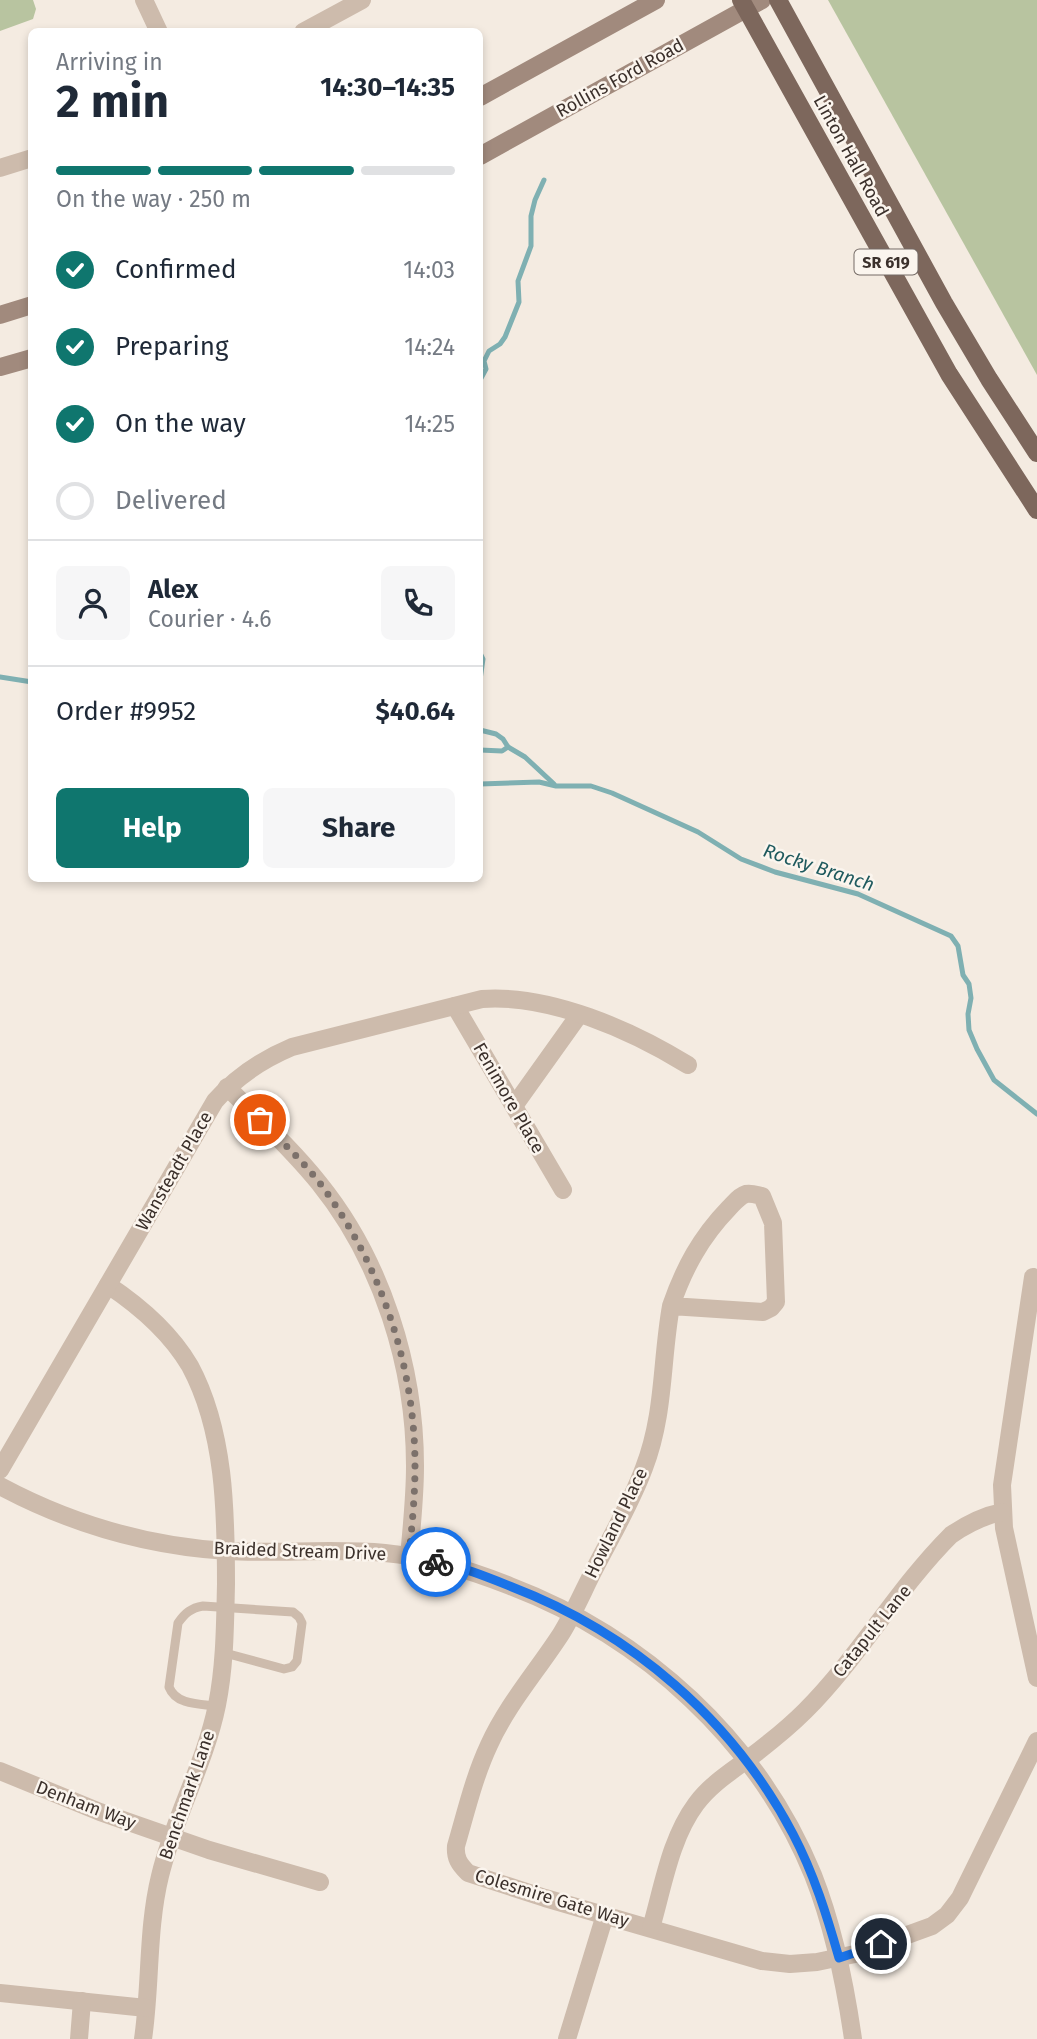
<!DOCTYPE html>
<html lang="en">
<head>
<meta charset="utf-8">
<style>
  :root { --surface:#fff; --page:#f6f6f7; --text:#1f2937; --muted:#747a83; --line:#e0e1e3; --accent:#0f766e }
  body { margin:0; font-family:"Fira Sans",sans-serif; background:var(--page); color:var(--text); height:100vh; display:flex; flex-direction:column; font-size:26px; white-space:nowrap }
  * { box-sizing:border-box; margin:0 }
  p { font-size:23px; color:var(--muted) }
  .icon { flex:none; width:38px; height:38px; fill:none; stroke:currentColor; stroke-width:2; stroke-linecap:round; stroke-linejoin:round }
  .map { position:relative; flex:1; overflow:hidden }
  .side { position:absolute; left:28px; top:28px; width:455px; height:854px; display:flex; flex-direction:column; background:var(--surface); border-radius:10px; box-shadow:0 4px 10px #0003 }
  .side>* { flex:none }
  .pin { position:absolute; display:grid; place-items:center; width:60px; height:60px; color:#fff; margin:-30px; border:4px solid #fff; border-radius:50%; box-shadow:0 2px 7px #0007 }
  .courier { position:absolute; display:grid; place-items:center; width:70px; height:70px; margin:-35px; border:5px solid #1a73e8; border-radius:50%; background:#fff; color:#222; box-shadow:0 2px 9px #0007 }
  .summary em { font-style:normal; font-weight:700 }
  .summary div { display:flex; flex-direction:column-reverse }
  .summary { display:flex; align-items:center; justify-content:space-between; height:119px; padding:0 28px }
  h1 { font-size:46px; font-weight:700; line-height:52px }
  .bar { display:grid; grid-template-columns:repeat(4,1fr); gap:10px 7px; align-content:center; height:84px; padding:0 28px }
  .bar i { height:9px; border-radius:5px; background:var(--line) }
  .bar .current { background:var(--accent) }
  .bar p { grid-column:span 4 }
  .line { display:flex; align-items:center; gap:18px; padding:0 28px; border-top:2px solid var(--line) }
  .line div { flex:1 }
  .round { display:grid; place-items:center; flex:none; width:74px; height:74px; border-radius:10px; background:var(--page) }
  ol { padding:0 28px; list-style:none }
  li { display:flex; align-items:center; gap:21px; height:77px }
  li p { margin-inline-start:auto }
  li .icon { padding:7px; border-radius:50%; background:var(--accent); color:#fff; stroke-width:4 }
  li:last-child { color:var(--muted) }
  li i { width:38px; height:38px; border:4px solid var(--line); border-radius:50% }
  .primary-button { display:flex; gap:14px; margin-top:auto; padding:14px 28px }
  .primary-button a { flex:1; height:80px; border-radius:10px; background:var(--accent); color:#fff; font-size:28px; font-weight:700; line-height:80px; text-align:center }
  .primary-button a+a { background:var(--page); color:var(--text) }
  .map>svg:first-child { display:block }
  .green { fill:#b8c4a0 }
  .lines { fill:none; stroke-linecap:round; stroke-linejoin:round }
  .stream { stroke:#7fb0b2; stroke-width:5 }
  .service { stroke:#cdbbac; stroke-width:9 }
  .minor { stroke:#cdbbac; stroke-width:18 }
  .secondary { stroke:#a18a7d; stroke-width:18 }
  .primary { stroke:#7d675c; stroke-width:18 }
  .done { stroke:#7c716b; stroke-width:7; stroke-dasharray:0 12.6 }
  .route { stroke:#1a73e8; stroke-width:9 }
  .labels { text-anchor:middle; stroke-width:5; stroke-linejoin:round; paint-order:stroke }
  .shield { fill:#fbf5ee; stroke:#756b66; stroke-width:2 }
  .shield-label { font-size:16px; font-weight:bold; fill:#3b302b }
  .street-label { font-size:18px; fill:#3b302b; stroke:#fbf5ee }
  .water-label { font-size:19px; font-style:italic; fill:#1f5a5e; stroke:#fbf5ee }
</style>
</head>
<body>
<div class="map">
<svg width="1037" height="2039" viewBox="0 0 1037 2039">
  <rect width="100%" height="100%" fill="#f4ebe1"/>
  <!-- green -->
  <g class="green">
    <path d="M0 0H33L36 9 33 19 0 31Z"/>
    <path d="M828 0H1037V375Z"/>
  </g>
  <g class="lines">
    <!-- stream -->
    <g class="stream">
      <path d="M480 380 486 369 484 361 489 351 500 344 505 337 519 302 518 281 531 246V216L535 200 544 180"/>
      <path d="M480 653 483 659 480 680"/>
      <path d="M0 677 32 682"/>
      <path d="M480 730 496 734 503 739 508 747 525 757 554 784"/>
      <path d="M480 750 502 751 508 747"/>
      <path d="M480 784 539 782 556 786H591L612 793 698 832 741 859 775 872 858 894 951 936 958 946 963 975 969 984 971 998 968 1014 969 1030 977 1049 994 1080 1037 1114"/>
    </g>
    <!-- service -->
    <path class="service" d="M216 1706C199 1704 176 1705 169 1687L178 1623C185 1613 191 1608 203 1606L293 1612 299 1617 302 1623 297 1661 292 1667 284 1669 225 1653"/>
    <!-- minor -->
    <g class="minor">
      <path d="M144 0 159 32"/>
      <path d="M303 32 362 0"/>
      <path d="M0 168 32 158"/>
      <path d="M455 1006 563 1190"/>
      <path d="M227 1087C258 1118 291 1148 319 1183 382 1261 415 1367 415 1466 415 1496 412 1526 409 1556"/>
      <path d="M514 1106 579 1015"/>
      <path d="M1033 1277 1002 1485 1004 1528 1037 1678"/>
      <path d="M108 1285C141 1307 170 1332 190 1366 225 1431 226 1512 226 1584 225 1625 225 1665 217 1705 205 1764 174 1817 160 1876 147 1929 151 1985 143 2039"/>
      <path d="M671 1306C684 1268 701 1237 729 1208 734 1203 739 1196 746 1194 752 1193 757 1195 762 1196L773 1223 776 1302 771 1308 763 1312 671 1306C661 1362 665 1413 644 1468 631 1503 612 1535 595 1568 584 1589 574 1613 561 1634 537 1671 507 1705 489 1745 474 1777 466 1812 456 1846 455 1858 459 1864 468 1873L545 1898 762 1961 790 1964 817 1962 855 1954 932 1926 947 1915 960 1898 1037 1741"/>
      <path d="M0 1470 215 1101C237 1076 261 1060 292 1047L482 999C550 994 631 1030 688 1065"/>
      <path d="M0 1486C71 1524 146 1546 227 1551 279 1554 332 1548 385 1553 428 1557 470 1570 510 1586 644 1637 758 1741 813 1875 834 1928 845 1983 853 2039"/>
      <path d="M0 1771 100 1812 209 1850 320 1882"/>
      <path d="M651 1928C663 1887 670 1839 696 1804 710 1785 729 1773 748 1759 768 1744 787 1729 805 1711 859 1657 897 1589 951 1535 967 1524 982 1516 1002 1512"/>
      <path d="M0 1993 146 2008"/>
      <path d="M79 2039 82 2001"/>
      <path d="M567 2039 605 1915"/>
    </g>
    <!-- secondary -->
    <g class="secondary">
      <path d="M480 97 656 0"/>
      <path d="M480 156 762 0"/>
      <path d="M0 315 32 305"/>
      <path d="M0 367 32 358"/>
    </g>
    <!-- primary -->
    <g class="primary">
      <path d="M741 0 949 374 1037 510"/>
      <path d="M778 0 944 303 989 379 1037 453"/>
    </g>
  </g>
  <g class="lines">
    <!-- done -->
    <path class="done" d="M260 1120C281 1141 304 1162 322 1186 381 1266 415 1366 415 1466 415 1496 412 1526 409 1556L436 1562"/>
    <!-- route -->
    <path class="route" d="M436 1562C463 1567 487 1577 512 1587 632 1633 733 1720 793 1834 814 1874 827 1916 839 1958L881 1944"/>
  </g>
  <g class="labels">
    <!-- shield labels -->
    <rect class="shield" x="854.5" y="249.5" width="63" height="25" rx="5"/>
    <g class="shield-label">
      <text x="886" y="268">SR 619</text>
    </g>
    <!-- street labels -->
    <g class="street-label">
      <text transform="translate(620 78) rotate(-29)" y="6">Rollins Ford Road</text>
      <text transform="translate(851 156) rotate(61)" y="6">Linton Hall Road</text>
      <text transform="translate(509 1098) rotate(60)" y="6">Fenimore Place</text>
      <text transform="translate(174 1171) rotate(-60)" y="6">Wansteadt Place</text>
      <text transform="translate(616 1523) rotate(-64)" y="6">Howland Place</text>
      <text transform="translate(300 1551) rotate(2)" y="6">Braided Stream Drive</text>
      <text transform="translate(872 1631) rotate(-51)" y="6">Catapult Lane</text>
      <text transform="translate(187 1795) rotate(-71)" y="6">Benchmark Lane</text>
      <text transform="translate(86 1805) rotate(21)" y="6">Denham Way</text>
      <text transform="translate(552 1898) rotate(17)" y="6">Colesmire Gate Way</text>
    </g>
    <!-- water labels -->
    <g class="water-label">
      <text transform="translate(819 867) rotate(18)" y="7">Rocky Branch</text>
    </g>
  </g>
</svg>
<div class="pin" style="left:260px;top:1120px;background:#ea580c"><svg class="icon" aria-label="bag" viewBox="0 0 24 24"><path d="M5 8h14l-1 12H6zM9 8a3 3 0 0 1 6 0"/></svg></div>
<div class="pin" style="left:881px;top:1944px;background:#1f2937"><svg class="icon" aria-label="home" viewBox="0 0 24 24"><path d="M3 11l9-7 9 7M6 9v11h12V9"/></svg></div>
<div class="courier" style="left:436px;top:1562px"><svg class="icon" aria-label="bike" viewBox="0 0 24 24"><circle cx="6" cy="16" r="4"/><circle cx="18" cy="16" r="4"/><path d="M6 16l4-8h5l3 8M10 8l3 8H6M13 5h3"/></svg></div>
<section class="side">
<div class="summary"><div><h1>2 min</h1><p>Arriving in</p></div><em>14:30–14:35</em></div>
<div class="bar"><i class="current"></i><i class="current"></i><i class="current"></i><i></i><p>On the way · 250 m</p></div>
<ol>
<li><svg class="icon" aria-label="check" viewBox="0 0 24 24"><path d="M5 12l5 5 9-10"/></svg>Confirmed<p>14:03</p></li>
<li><svg class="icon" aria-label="check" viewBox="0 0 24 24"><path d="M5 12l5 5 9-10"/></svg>Preparing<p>14:24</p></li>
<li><svg class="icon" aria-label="check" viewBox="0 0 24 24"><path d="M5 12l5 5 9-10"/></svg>On the way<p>14:25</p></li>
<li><i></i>Delivered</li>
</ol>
<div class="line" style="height:126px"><a class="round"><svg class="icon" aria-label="person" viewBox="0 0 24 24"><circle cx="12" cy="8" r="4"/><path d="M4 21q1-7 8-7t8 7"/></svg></a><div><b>Alex</b><p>Courier · 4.6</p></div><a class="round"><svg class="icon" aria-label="phone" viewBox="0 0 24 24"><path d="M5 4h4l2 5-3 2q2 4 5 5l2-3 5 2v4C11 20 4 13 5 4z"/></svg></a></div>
<div class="line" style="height:91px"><div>Order #9952</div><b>$40.64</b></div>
<div class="primary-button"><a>Help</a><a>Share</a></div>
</section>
</div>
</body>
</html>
